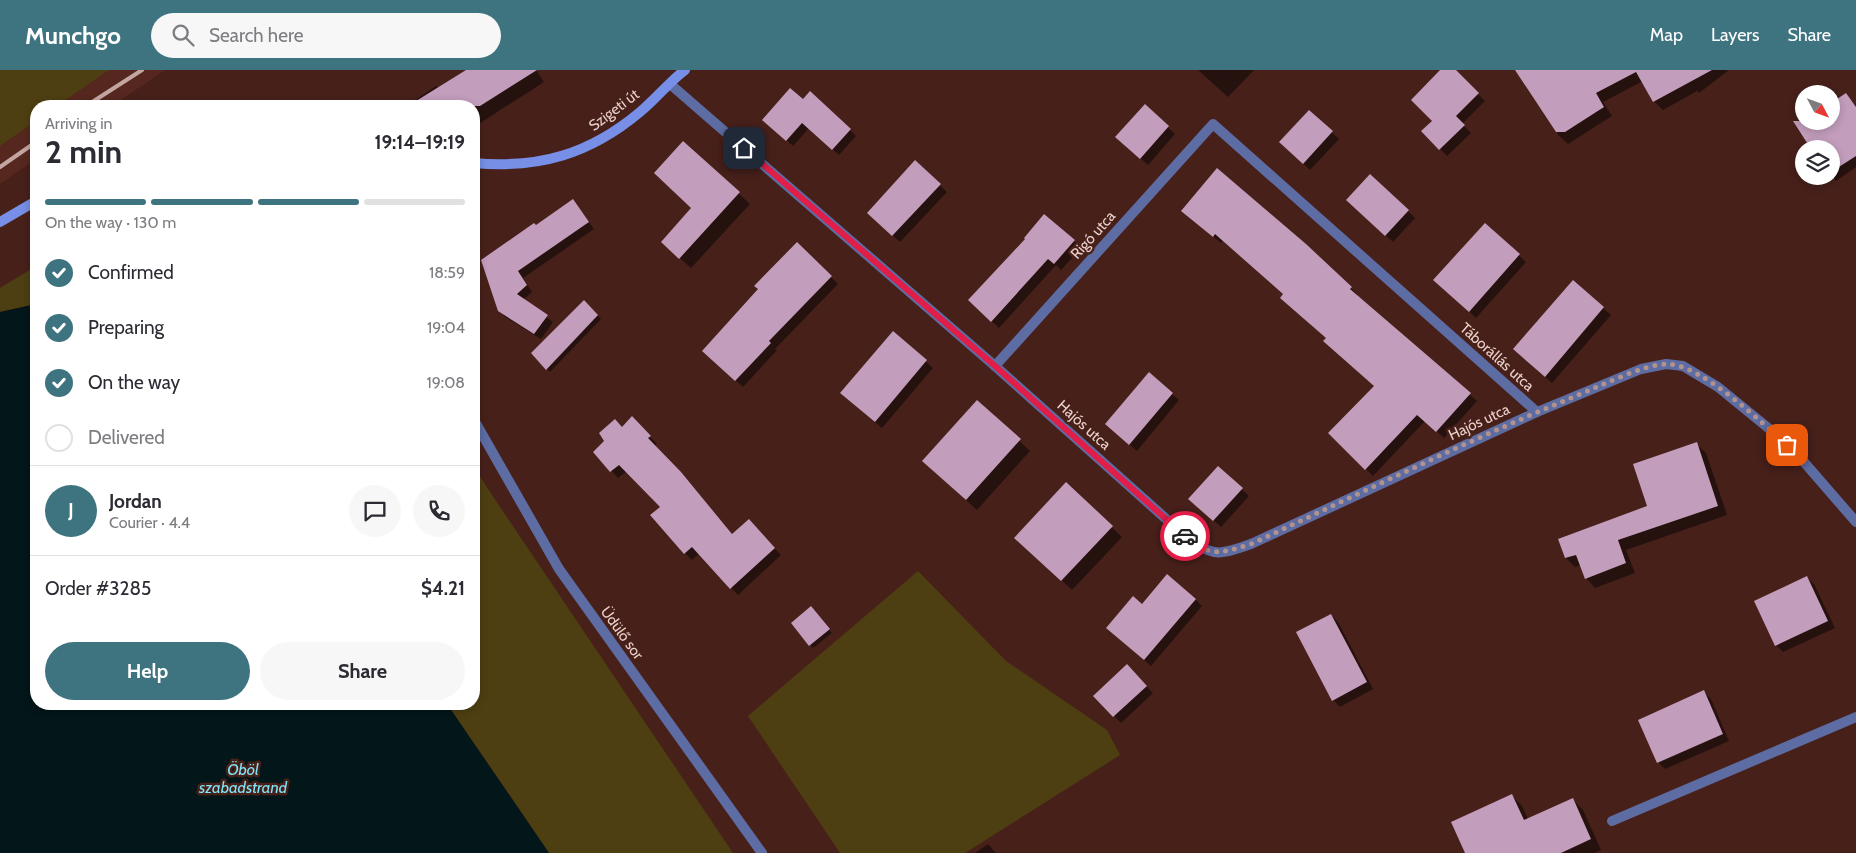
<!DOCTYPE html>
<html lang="en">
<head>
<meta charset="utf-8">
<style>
  :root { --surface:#fff; --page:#f7f7f7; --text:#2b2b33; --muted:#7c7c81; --line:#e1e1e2; --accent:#3e7380 }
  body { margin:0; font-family:Cabin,sans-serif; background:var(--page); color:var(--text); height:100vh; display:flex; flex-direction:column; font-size:19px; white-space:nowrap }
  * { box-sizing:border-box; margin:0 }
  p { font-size:16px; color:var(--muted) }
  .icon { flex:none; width:28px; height:28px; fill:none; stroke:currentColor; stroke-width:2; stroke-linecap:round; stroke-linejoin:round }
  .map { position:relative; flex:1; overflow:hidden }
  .sheet { position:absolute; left:30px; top:30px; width:450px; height:610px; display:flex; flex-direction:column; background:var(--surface); border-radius:20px; box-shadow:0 2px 8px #0003 }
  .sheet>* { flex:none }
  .needle { width:32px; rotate:131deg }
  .fabs { position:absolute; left:1795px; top:15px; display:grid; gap:10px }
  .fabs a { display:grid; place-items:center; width:45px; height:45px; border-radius:50%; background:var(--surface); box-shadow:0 2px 8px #0003; font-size:25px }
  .pin { position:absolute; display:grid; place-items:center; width:42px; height:42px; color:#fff; margin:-21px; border-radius:10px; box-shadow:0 2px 8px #0006 }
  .courier { position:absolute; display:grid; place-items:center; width:50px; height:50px; margin:-25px; border:4px solid #e11d48; border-radius:50%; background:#fff; color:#222; box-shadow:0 1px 6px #0007 }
  .headline em { font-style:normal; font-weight:700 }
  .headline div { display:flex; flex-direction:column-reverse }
  .headline { display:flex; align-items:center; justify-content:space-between; height:85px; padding:0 15px }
  h1 { font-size:32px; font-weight:700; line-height:38px }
  .bar { display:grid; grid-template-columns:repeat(4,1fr); gap:8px 5px; align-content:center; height:60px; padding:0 15px }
  .bar i { height:6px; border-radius:4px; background:var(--line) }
  .bar .current { background:var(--accent) }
  .bar p { grid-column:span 4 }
  .line { display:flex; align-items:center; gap:12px; padding:0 15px; border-top:1px solid var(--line) }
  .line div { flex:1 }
  .round { display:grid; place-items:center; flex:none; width:52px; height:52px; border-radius:26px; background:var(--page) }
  ol { padding:0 15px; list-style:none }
  li { display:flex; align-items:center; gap:15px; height:55px }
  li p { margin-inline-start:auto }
  li .icon { padding:5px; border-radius:50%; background:var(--accent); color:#fff; stroke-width:4 }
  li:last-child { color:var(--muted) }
  li i { width:28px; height:28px; border:2px solid var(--line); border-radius:50% }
  .cta { display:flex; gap:10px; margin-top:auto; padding:10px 15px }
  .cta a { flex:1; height:58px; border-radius:30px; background:var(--accent); color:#fff; font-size:20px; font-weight:700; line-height:58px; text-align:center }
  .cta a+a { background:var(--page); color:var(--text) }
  header { display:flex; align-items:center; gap:30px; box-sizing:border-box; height:70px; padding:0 25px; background:var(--accent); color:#fff }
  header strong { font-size:24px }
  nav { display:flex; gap:28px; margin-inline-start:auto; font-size:18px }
  .search { width:350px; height:45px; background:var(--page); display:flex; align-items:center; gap:12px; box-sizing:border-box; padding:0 18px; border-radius:28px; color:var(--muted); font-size:19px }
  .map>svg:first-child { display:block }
  .built { fill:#56271f }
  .green { fill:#4e3f12 }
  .water { fill:#031619 }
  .shadow { fill:#0007 }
  .building { fill:#c29dbc }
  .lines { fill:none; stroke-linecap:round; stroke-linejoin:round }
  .street { stroke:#5d6ca3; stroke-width:10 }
  .secondary { stroke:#778fe6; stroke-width:10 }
  .rail { stroke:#c4a6a1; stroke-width:4 }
  .done { stroke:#b2928d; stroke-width:5; stroke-dasharray:0 9 }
  .route { stroke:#e11d48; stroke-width:6 }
  .labels { text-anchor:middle; stroke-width:5; stroke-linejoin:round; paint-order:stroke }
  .street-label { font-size:15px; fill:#ebd0cb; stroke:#47201a }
  .water-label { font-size:16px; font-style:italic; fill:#7fe6f9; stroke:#47201a }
</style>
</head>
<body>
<header>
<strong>Munchgo</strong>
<div class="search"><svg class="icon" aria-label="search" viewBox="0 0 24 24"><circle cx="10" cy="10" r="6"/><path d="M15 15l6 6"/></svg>Search here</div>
<nav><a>Map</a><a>Layers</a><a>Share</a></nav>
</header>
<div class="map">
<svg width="1856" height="783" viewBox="0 0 1856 783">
  <rect width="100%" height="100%" fill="#47201a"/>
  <!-- built -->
  <g class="built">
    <path d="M109 0H165L112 36H57Z"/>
    <path d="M36 51V89L0 114V76Z"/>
  </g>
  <!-- green -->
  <g class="green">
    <path d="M0 0H109L57 36H36V51L0 76Z"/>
    <path d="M36 196V234L0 242V218Z"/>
    <path d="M474 397 492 425 733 783H549L447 634H474Z"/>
    <path d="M918 501 1006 591 1107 660 1120 685 965 783H840L748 646Z"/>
  </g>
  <!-- water -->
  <path class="water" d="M36 234V634H447L549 783H0V242Z"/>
  <!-- shadow -->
  <g class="shadow">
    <path d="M468 0H536L544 12 474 57V36H417L414 31 436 16 439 18Z"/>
    <path d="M1198 0H1254L1228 27Z"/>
    <path d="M1442 0H1454L1485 31 1462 54 1471 63 1447 86 1423 61 1433 51Z"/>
    <path d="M1532 0H1729L1699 23 1697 21 1663 40 1654 31 1643 11 1603 32 1612 46 1568 74 1559 66 1521 7Z"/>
    <path d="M1846 24 1856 36V97L1836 111 1831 106V51Z"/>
    <path d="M803 31 850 60 856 66 839 85 809 58 793 76 770 55Z"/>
    <path d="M1145 36 1175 64 1148 95 1124 74Z"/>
    <path d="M1310 42 1339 69 1310 100 1288 79Z"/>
    <path d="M683 72 750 134 691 198 673 182 693 138Z"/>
    <path d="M1370 105 1415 148 1393 172 1355 137Z"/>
    <path d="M940 115 947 122 900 172 875 150Z"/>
    <path d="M573 131 594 159 523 208 532 222 523 230 553 252 541 269 505 247 499 240 536 156Z"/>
    <path d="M1190 147 1305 175 1351 218 1358 225 1357 226 1477 331 1444 368 1425 351 1373 406 1330 363 1376 316 1285 225 1223 170 1221 173Z"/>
    <path d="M1485 154 1526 192 1476 248 1442 216Z"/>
    <path d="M1074 171 1081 178 1061 200 1056 195 999 258 977 237Z"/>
    <path d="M797 173 838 214 775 279 777 280 743 317 711 287Z"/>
    <path d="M1573 212 1611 245 1552 313 1521 286Z"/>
    <path d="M584 232 601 249 550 302 532 283Z"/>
    <path d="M893 263 933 298 882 358 849 330Z"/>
    <path d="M1172 324 1179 330 1137 381 1113 361Z"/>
    <path d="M977 332 1030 381 977 440 934 401Z"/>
    <path d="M632 348 657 374 654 376 688 411 733 465 755 458 781 485 738 525 699 484 692 490 685 483 662 437 627 401 618 408 595 382Z"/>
    <path d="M1696 374 1706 383 1727 445 1626 480 1635 503 1595 518 1586 508 1581 495 1575 497 1566 488 1648 436Z"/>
    <path d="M1218 398 1249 426 1221 457 1197 436Z"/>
    <path d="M1066 414 1122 467 1072 520 1027 478Z"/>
    <path d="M1806 507 1814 514 1835 558 1783 582 1776 575 1755 532Z"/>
    <path d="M1195 529 1202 536 1151 596 1115 565 1142 535Z"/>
    <path d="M814 541 832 563 813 578 810 575Z"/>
    <path d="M1331 545 1338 552 1373 619 1340 637 1333 630Z"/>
    <path d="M1127 596 1153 623 1121 653 1095 626Z"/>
    <path d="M1704 622 1711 629 1729 671 1665 699 1658 692Z"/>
    <path d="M1512 726 1522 736 1528 749 1572 729 1583 740 1601 780 1594 783H1467Z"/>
    <path d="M988 774 996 783H975Z"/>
  </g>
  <!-- building -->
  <g class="building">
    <path d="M466 0H537L480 36H408Z"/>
    <path d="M1440 0H1456L1479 23 1456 46 1465 55 1439 80 1421 61 1432 51 1411 30Z"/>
    <path d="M1515 0H1712L1653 32 1636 2 1596 23 1604 37 1565 62H1556Z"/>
    <path d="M790 18 803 29 810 21 851 59 832 80 802 53 786 71 762 50Z"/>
    <path d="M1846 23 1856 37V86L1831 102V79H1811L1793 51H1831V33Z"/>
    <path d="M1145 34 1169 56 1140 89 1115 67Z"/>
    <path d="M1309 40 1333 61 1303 94 1279 72Z"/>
    <path d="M683 71 740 122 679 189 661 172 691 138 654 103Z"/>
    <path d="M915 90 941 114 892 166 867 143Z"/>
    <path d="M1217 98 1306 174 1352 217 1350 219 1471 323 1436 362 1417 345 1365 400 1328 363 1374 316 1323 271 1326 268 1280 228 1283 224 1215 164 1213 167 1181 141Z"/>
    <path d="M1370 104 1409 140 1385 166 1346 130Z"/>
    <path d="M573 129 589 152 518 201 527 215 517 224 548 245 534 264 498 241 481 190 534 153 536 155Z"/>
    <path d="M1044 144 1075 170 1054 194 1048 189 991 252 968 230 1025 169 1024 168Z"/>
    <path d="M1485 153 1520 184 1469 242 1433 210Z"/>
    <path d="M797 172 832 206 769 271 771 273 735 311 702 281 758 219 754 216Z"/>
    <path d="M1573 210 1604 237 1545 307 1513 279Z"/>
    <path d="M584 230 598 245 546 300 531 283Z"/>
    <path d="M893 261 927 290 875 352 840 323Z"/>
    <path d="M1149 302 1173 323 1129 375 1105 354Z"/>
    <path d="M977 330 1021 369 966 430 922 391Z"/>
    <path d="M632 346 651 366 648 368 681 402 732 464 749 449 775 478 730 519 692 477 684 484 650 445 660 437 619 395 610 402 593 382 604 371 599 363 615 349 622 357Z"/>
    <path d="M1697 372 1718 436 1618 470 1626 493 1585 509 1576 485 1565 488 1558 469 1647 436 1633 394Z"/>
    <path d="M1218 396 1243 418 1213 451 1188 429Z"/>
    <path d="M1066 412 1113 456 1061 511 1014 468Z"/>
    <path d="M1167 504 1196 529 1144 590 1106 558 1133 526 1142 534Z"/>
    <path d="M1807 506 1828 551 1775 576 1754 531Z"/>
    <path d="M811 536 830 559 809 576 791 553Z"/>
    <path d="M1331 544 1367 612 1332 631 1296 562Z"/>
    <path d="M1127 594 1147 616 1113 647 1093 626Z"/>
    <path d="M1704 620 1723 664 1657 693 1638 650Z"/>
    <path d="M1512 724 1524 750 1573 728 1591 769 1561 783H1465L1451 752Z"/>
  </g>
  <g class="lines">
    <!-- street -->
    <g class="street">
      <path d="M670 14 995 296 1192 472C1217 488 1224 483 1251 474L1537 342 1641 299 1666 294 1683 296 1718 317 1767 357 1797 384 1856 452"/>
      <path d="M995 296 1213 54 1537 342"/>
      <path d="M474 350 559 499 762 783"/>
      <path d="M1612 751 1856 647"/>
    </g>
    <!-- secondary -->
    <g class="secondary">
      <path d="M474 93C539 99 590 84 640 42 656 29 669 12 685 0"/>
      <path d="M0 152 36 131"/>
    </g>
    <!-- rail -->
    <g class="rail">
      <path d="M86 36 142 0"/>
      <path d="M0 97 36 72"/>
    </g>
  </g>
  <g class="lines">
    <!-- done -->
    <path class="done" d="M1185 466C1210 488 1222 483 1251 474 1359 424 1467 371 1578 325 1600 316 1645 294 1667 294 1701 294 1762 353 1787 375"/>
    <!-- route -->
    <path class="route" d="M744 78 995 296 1185 466"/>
  </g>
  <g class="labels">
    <!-- street labels -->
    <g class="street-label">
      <text transform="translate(614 40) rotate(-37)" y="5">Szigeti út</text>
      <text transform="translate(1093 165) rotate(-48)" y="5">Rigó utca</text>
      <text transform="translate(1497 287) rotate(42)" y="5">Táborállás utca</text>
      <text transform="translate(1479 352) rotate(-25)" y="5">Hajós utca</text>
      <text transform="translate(1084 355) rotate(42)" y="5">Hajós utca</text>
      <text transform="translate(622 563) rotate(54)" y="5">Üdülő sor</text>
    </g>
    <!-- water labels -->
    <g class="water-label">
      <text x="243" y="705">Öböl<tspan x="243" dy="18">szabadstrand</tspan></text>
    </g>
  </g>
</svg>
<div class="fabs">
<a><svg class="needle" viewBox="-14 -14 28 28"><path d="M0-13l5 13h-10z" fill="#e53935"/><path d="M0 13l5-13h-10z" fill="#7c7c81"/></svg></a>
<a><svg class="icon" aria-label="layers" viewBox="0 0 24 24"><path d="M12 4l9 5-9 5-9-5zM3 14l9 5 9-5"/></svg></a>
</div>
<div class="pin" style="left:1787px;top:375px;background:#ea580c"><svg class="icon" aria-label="bag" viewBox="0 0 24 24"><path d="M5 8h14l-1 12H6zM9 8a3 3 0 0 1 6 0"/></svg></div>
<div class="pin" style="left:744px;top:78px;background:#1f2937"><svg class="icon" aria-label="home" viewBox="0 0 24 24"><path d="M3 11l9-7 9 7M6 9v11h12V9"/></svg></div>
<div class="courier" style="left:1185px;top:466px"><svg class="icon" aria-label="car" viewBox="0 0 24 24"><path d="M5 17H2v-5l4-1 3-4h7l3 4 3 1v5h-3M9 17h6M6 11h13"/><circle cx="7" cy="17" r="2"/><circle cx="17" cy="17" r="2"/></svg></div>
<section class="sheet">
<div class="headline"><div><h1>2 min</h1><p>Arriving in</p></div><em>19:14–19:19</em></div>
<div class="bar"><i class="current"></i><i class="current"></i><i class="current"></i><i></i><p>On the way · 130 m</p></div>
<ol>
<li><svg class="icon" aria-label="check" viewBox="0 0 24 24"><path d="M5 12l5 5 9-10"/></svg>Confirmed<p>18:59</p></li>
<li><svg class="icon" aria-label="check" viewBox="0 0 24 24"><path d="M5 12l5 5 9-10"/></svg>Preparing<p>19:04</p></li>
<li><svg class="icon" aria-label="check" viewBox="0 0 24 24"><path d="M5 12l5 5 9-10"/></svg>On the way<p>19:08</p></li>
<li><i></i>Delivered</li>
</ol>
<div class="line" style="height:90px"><b class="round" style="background:var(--accent);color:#fff">J</b><div><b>Jordan</b><p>Courier · 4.4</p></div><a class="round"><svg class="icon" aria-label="chat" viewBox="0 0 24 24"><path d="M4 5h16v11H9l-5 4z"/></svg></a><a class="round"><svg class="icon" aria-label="phone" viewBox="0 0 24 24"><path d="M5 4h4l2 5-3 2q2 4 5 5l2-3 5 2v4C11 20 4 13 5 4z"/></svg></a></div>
<div class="line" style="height:65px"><div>Order #3285</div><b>$4.21</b></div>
<div class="cta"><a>Help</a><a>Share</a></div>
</section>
</div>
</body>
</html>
